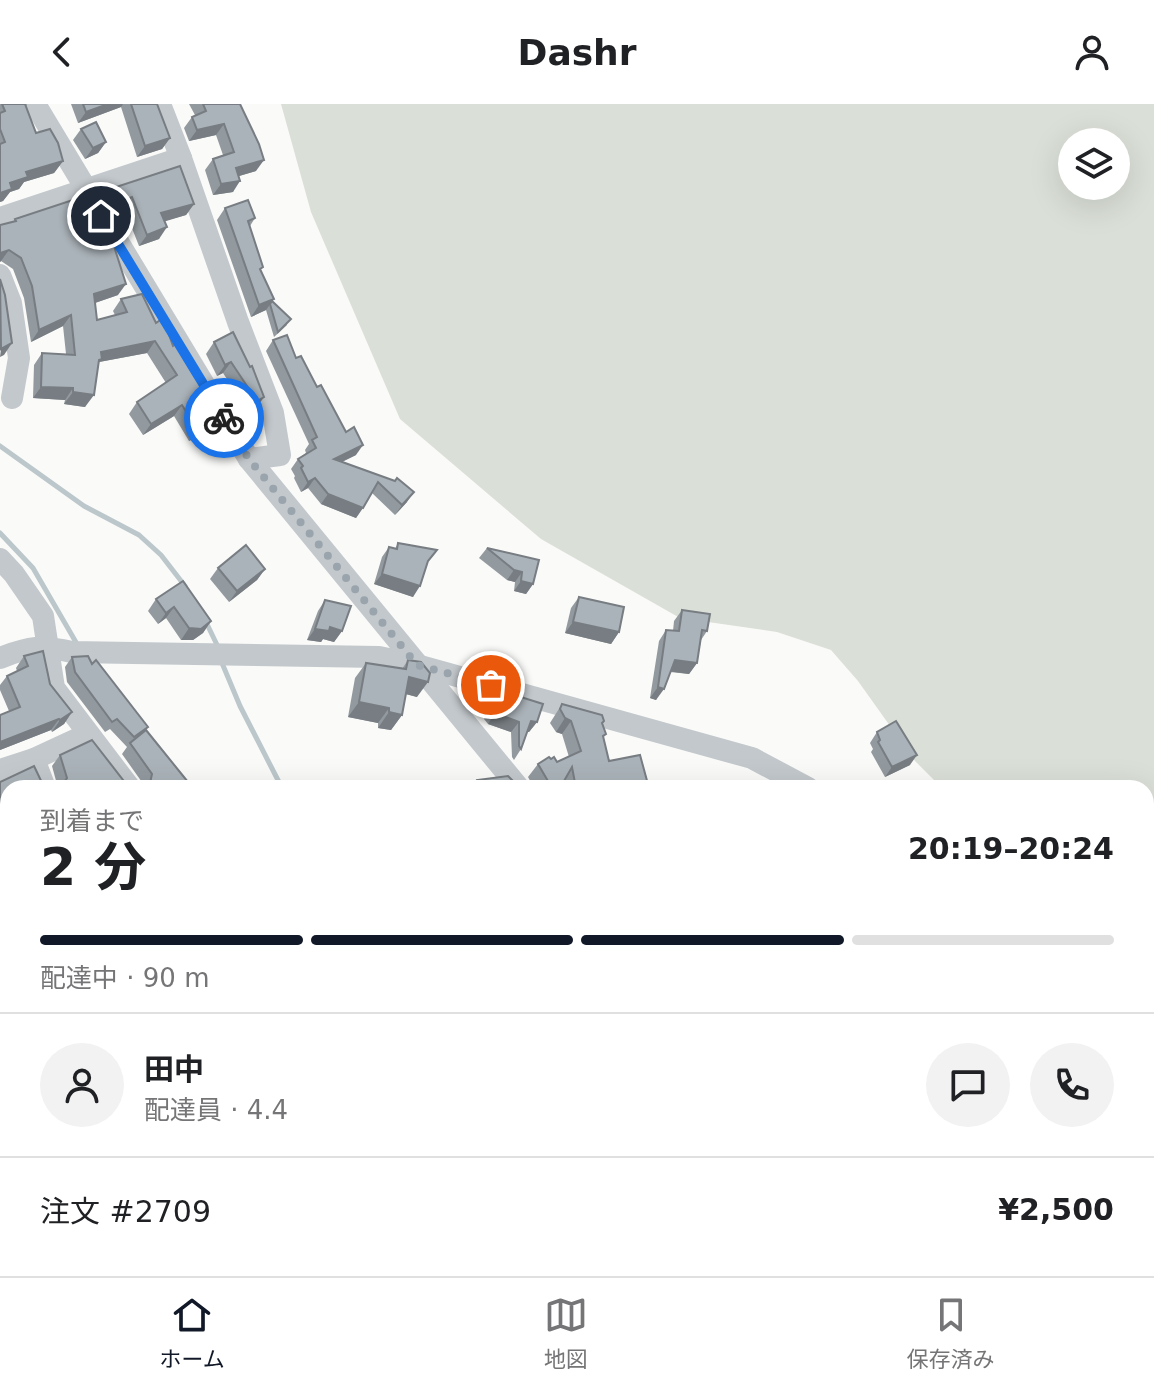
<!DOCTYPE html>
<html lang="ja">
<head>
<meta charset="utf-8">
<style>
  :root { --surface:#fff; --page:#f2f2f2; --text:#202124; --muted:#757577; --line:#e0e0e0; --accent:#111827 }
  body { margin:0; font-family:"DejaVu Sans","Noto Sans JP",sans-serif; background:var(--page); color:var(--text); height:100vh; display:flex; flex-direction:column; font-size:30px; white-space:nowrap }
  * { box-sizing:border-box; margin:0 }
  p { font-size:26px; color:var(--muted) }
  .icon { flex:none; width:44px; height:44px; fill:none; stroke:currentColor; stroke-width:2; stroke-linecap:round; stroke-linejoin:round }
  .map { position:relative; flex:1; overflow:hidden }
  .drawer { position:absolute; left:0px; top:676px; width:1154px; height:496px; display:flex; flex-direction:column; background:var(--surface); border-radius:24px 24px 0 0; box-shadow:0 8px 32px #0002 }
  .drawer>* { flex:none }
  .controls { position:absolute; left:1058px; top:24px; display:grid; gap:16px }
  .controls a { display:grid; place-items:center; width:72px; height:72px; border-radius:50%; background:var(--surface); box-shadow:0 8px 32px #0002; font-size:40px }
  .pin { position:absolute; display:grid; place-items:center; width:68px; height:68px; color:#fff; margin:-34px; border:4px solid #fff; border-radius:50%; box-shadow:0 2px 8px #0007 }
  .courier { position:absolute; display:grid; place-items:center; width:80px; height:80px; margin:-40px; border:6px solid #1a73e8; border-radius:50%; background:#fff; color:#222; box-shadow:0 2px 10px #0007 }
  .headline em { font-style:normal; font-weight:700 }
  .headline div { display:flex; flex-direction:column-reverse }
  .headline { display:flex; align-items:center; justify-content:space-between; height:136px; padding:0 40px }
  h1 { font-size:52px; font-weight:700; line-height:60px }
  .bar { display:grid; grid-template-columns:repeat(4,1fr); gap:12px 8px; align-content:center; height:96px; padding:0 40px }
  .bar i { height:10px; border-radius:6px; background:var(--line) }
  .bar .on { background:var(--accent) }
  .bar p { grid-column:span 4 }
  .line { display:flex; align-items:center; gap:20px; padding:0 40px; border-top:2px solid var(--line) }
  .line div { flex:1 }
  .round { display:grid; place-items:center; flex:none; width:84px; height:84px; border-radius:42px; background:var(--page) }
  header { display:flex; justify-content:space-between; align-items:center; height:104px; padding:0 40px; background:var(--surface); font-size:36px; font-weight:700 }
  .tab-bar { display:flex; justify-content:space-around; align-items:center; height:112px; border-top:2px solid var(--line); background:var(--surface); font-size:22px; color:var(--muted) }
  .tab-bar a { display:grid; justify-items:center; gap:4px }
  .tab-bar .on { color:var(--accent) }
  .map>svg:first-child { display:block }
  .built { fill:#e8e9e9 }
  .green { fill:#dadfd7; fill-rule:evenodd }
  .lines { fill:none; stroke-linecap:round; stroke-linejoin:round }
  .stream { stroke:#bbc7cb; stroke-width:5 }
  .minor { stroke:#c3c8cc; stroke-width:22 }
  .wall { fill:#929a9f }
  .shaded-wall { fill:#777d82 }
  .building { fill:#aab3b9; stroke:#777d82; stroke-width:2 }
  .done { stroke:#99a4ac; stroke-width:8; stroke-dasharray:0 14.4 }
  .route { stroke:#1a73e8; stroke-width:10 }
</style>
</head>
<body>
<header><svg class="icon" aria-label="back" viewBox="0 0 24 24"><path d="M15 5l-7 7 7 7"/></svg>Dashr<svg class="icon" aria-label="person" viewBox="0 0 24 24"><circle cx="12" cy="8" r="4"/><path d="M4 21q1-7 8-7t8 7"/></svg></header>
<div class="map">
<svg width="1154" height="1172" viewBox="0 0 1154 1172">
  <rect width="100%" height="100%" fill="#fafaf8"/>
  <!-- built -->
  <path class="built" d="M8 1127V1164H523L527 1172H0V1139Z"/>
  <!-- green -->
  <path class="green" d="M281 0H1154V899L1146 891V684H942L915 657 858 577 831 546 777 528 680 514 541 435 400 315 311 108ZM1072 38H1116V82H1072Z"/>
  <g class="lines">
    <!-- stream -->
    <g class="stream">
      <path d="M0 342 84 402 139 431 161 451 185 482"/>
      <path d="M0 429 33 464 77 540"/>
      <path d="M206 518 219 545"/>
      <path d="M222 559 240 602 282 684"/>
      <path d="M584 1164 593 1172"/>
      <path d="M1006 1164 1011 1172"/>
    </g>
    <!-- minor -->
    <g class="minor">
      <path d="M35 0 249 355 519 684"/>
      <path d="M160 0 181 54"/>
      <path d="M0 114 181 54 238 218 273 309 280 351 249 355"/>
      <path d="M0 171 11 199 19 254 12 294"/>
      <path d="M0 455 14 470 43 512 54 584 130 684"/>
      <path d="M0 554C30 542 41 541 72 548L379 553 417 561 752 654 808 684"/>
      <path d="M34 655 45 684"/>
      <path d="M0 666 34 655 88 630"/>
      <path d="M0 793 8 790"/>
      <path d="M0 907 8 903"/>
      <path d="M1146 1057 1154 1060"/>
      <path d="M0 1058 8 1051"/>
      <path d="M0 1091C5 1102 8 1116 0 1126"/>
      <path d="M1146 1159 1154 1170"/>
      <path d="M547 1164 555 1172"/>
      <path d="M670 1164 673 1172"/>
      <path d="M820 1164 823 1172"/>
      <path d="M924 1172 933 1164"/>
    </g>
  </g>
  <!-- wall -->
  <g class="wall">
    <path d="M0 0H27L26 2 36 29 63 57 54 69 24 78 19 85 10 88 3 97 0 98Z"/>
    <path d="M71 0H157L170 34 162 45 137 53 121 3 78 19Z"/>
    <path d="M189 0H240L256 67 239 72 233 88 213 91 205 66 213 55 223 51 216 31 189 37 184 24 192 13 195 11Z"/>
    <path d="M81 25 106 38 98 49 85 55 73 36Z"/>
    <path d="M116 83 194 100 186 111 164 117 159 135 139 142 124 104 116 107 108 94Z"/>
    <path d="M225 104 255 114 250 122 261 167 274 195 272 197 287 221 274 233 266 206 251 213 217 116Z"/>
    <path d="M15 115 118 191 95 199 97 216 115 211 113 207 121 195 156 219 188 263 204 286 198 294 204 328 189 337 174 312 143 331 129 310 137 298 166 279 147 249 99 258 85 303 64 300 65 296 33 294 34 261 42 249 66 250 63 222 31 238 24 194 13 165 1 157 0 158V121L13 118Z"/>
    <path d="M273 236 296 254 317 283 356 351 342 358 395 377 407 398 395 411 372 389 356 414 321 400 308 384 301 388 294 374 295 372 291 365 298 355 306 349 305 346 309 340 266 247Z"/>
    <path d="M214 238 250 263 264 293 256 304 249 309 223 269 217 272 206 250Z"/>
    <path d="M398 439 427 459 413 493 374 480 382 453 389 443 395 445Z"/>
    <path d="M487 444 539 456 533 480 526 490 514 487 515 478 507 476 479 454Z"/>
    <path d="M218 464 265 465 257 476 229 498 210 475Z"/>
    <path d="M579 493 619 528 611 540 565 529 571 504Z"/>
    <path d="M156 495 211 517 203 529 193 536H181L166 514 158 520 148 507Z"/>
    <path d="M325 496 342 527 334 538 323 535 321 538 307 536 318 507Z"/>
    <path d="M682 506 707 527 701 536 697 559 689 570 670 568 656 596 650 594 659 537 666 526 673 527 674 517Z"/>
    <path d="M24 552 50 580 72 608 64 620 52 628 51 626 0 646V611L9 607 0 586V581L7 572 17 567 16 564Z"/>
    <path d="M72 553 92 560 148 623 146 626 186 681 143 684 144 681 122 650 127 643 110 625 105 628 67 578 65 563Z"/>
    <path d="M408 556 417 593 406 590 402 611 391 626 378 624V619L348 613 355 574 366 559 402 565Z"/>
    <path d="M473 578 537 618 529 628H527L521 645 514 656 512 653 511 628 488 620 484 615 486 609 471 603 464 594 465 589Z"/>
    <path d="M562 600 604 617 602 620 606 630 603 634 609 657 649 684H564L563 679 560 684H534L528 673 538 660 551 655 557 658 569 653 562 630 556 628 550 619Z"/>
    <path d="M877 628 910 661 885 673 871 648 873 645 870 639Z"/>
    <path d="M60 651 127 681 131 684H58L52 662Z"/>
    <path d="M477 676 520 684H472Z"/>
    <path d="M8 909V964L0 946V911Z"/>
    <path d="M1146 1005 1154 1012V1032L1147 1040 1146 1039Z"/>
    <path d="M187 1164H213L207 1172Z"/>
    <path d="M702 1164H817L822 1172H698L702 1165Z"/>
    <path d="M833 1164H884L872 1170 873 1172H836Z"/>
    <path d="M906 1164H915L910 1170Z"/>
    <path d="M962 1164H975L966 1170Z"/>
  </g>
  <!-- shaded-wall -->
  <g class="shaded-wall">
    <path d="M108 0H123L121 3 78 19 86 8Z"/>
    <path d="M224 20 216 31 189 37 197 26Z"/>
    <path d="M170 34 162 45 137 53 145 42Z"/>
    <path d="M106 38 98 49 85 55 93 44Z"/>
    <path d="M264 56 256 67 229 75 236 64Z"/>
    <path d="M63 57 54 69 24 78 19 85 10 88 3 97 0 98V89L10 79 26 68Z"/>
    <path d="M240 77 233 88 213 91 221 80Z"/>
    <path d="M132 93 124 104 116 107 124 96Z"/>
    <path d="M194 100 186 111 153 121 161 109Z"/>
    <path d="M167 123 159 135 139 142 147 131Z"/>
    <path d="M9 146 1 157 0 158V149Z"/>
    <path d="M126 180 118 191 86 202 94 190Z"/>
    <path d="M274 195 266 206 251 213 259 201Z"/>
    <path d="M71 211 63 222 31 238 39 226Z"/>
    <path d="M155 237 147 249 99 258 94 266 101 248Z"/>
    <path d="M12 239 4 251 0 253 1 245Z"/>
    <path d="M231 258 223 269 217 272 225 261Z"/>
    <path d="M41 283 73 284 65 296 33 294Z"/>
    <path d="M73 288 94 291 85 303 64 300Z"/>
    <path d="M264 293 256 304 249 309 257 297Z"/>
    <path d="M182 301 174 312 143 331 151 320Z"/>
    <path d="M212 316 204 328 189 337 197 325Z"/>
    <path d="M363 341 356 351 327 365 334 355Z"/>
    <path d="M315 374 308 384 301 388 308 378Z"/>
    <path d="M414 388 407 398 395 411 402 401Z"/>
    <path d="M328 390 363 404 356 414 321 400Z"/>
    <path d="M265 465 257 476 229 498 237 487Z"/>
    <path d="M514 466 522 468 515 478 507 476Z"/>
    <path d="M382 470 420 482 413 493 374 480Z"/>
    <path d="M521 477 533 480 526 490 514 487Z"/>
    <path d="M174 503 166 514 158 520 166 509Z"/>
    <path d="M211 517 203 529 193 536H181L189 524Z"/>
    <path d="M573 518 619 528 611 540 565 529Z"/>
    <path d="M330 523 342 527 334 538 323 535 321 538 307 536 315 525Z"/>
    <path d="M675 556 697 559 689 570 667 567Z"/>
    <path d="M409 573 428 578 417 593 398 588Z"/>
    <path d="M658 583 664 585 656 596 650 594Z"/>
    <path d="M478 593 493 599 486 609 471 603Z"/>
    <path d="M359 598 389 604 378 619 348 613Z"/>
    <path d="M72 608 64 620 52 628 60 616Z"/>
    <path d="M389 608 402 611 391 626 378 624Z"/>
    <path d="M495 609 519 618 511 628 488 620Z"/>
    <path d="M565 614 571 617 562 630 556 628Z"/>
    <path d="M59 615 51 626 0 646V638Z"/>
    <path d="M531 617 537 618 529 628H524Z"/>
    <path d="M917 651 910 661 885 673 892 663Z"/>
    <path d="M606 680 603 684H586Z"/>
    <path d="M8 767V777L0 779V771Z"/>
    <path d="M8 861V869L0 872V864Z"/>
    <path d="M8 1024V1033L0 1036V1030L2 1027Z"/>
    <path d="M776 1164 771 1172H759Z"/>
    <path d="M872 1164H884L869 1172 868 1166Z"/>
  </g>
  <!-- building -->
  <g class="building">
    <path d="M2 0H25L36 29 50 25 58 39 63 57 26 68 28 73 10 79 12 85 0 89V40L5 38 0 25V9L5 7Z"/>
    <path d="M83 0H108L86 8Z"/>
    <path d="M131 0H157L170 34 145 42Z"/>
    <path d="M203 0H240L259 40 264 56 236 64 240 77 221 80 213 55 234 48 224 20 197 26 192 13 206 7Z"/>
    <path d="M96 18 106 38 93 44 81 25Z"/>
    <path d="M180 62 194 100 161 109 167 123 147 131 132 93 124 96 116 83Z"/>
    <path d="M88 91 112 136 126 180 94 190 97 216 127 208 121 195 142 190 156 219 163 214 173 242 177 239 190 260 188 262 204 286 196 291 212 316 197 325 182 301 151 320 137 298 177 271 155 237 101 248 102 255 99 256 94 291 73 288V284L41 283 42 249 75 251 71 211 39 226 32 182 21 154 9 146 0 149V121L16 117 15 115Z"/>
    <path d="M248 96 255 114 248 117 263 163 260 165 274 195 259 201 225 104Z"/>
    <path d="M0 175 5 191 12 239 1 245Z"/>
    <path d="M272 197 291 215 278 228 270 200Z"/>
    <path d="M233 228 250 263 252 262 264 293 257 297 231 258 225 261 214 238Z"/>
    <path d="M287 231 296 254 301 252 317 283 321 281 346 328 354 323 363 341 334 355 395 377 397 374 414 388 402 401 378 378 363 404 328 390 315 374 308 378 301 364 303 362 298 355 316 344 312 336 317 333 273 236Z"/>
    <path d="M398 439 437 446 428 457 420 482 382 470 389 443 397 445Z"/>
    <path d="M246 441 265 465 237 487 218 464Z"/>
    <path d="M487 444 539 456 533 480 521 477 522 468 514 466Z"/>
    <path d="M183 477 211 517 201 525 189 524 174 503 166 509 156 495Z"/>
    <path d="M579 493 624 503 619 528 573 518Z"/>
    <path d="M325 496 351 502 342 527 330 523 329 527 315 525Z"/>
    <path d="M682 506 710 510 707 527 702 526 697 559 675 556 664 585 658 583 666 526 679 527Z"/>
    <path d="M43 547 50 580 72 608 60 616 59 615 0 638V611L20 603 7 572 28 562 24 552Z"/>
    <path d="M88 552 92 560 96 556 148 623 134 633 117 615 112 618 75 568 72 553Z"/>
    <path d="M408 556 421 558 430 569 428 578 409 573 402 611 389 608V604L359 598 366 559 406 565Z"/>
    <path d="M473 578 543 600 537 618 531 617 521 645 519 642V618L495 609 491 604 493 599 478 593 471 584Z"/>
    <path d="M562 600 602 611 604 617 602 619 606 630 603 632 609 657 640 651 649 684H606V680L586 684H576L572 663 560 684H552L538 660 549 653 551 655 554 653 557 658 581 647 571 617 565 614 560 605Z"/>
    <path d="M896 617 917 651 892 663 878 638 880 636 877 628Z"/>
    <path d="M146 626 188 678 186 680 187 684H144L150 679 152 670 130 639Z"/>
    <path d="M92 636 127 681 131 684H60L67 674 60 651Z"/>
    <path d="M34 662 44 683 46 684H8V767L0 771V678Z"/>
    <path d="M508 672 520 684H478L477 676Z"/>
    <path d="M0 793 8 794V861L0 864Z"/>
    <path d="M8 909V933L0 916V911Z"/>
    <path d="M0 961 8 973V1024L2 1027 0 1023Z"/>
    <path d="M1146 972 1154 975V981L1146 996Z"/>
    <path d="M1146 1005 1154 1012 1153 1031 1146 1025Z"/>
    <path d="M5 1164 23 1172H2Z"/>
    <path d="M64 1164H165L161 1172H60Z"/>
    <path d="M399 1164H479L475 1172H395Z"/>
    <path d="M704 1164H776L759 1172H706L703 1165Z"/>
    <path d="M777 1164H817L822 1172H779Z"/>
    <path d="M844 1164H872L868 1166 873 1172H850Z"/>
    <path d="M976 1164H983L989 1172H965Z"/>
    <path d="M43 1168 52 1172H41Z"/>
  </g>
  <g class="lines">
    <!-- done -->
    <path class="done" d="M224 314 249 355 417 561 491 581"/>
    <!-- route -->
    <path class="route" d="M101 112 224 314"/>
  </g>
</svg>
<div class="controls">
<a><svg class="icon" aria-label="layers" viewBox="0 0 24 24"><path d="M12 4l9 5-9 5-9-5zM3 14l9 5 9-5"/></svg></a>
</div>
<div class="pin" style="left:491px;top:581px;background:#ea580c"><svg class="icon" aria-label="bag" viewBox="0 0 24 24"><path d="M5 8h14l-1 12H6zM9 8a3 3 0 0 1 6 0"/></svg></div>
<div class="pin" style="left:101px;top:112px;background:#1f2937"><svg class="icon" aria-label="home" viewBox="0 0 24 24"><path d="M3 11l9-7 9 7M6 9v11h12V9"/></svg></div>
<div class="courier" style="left:224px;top:314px"><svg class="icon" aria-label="bike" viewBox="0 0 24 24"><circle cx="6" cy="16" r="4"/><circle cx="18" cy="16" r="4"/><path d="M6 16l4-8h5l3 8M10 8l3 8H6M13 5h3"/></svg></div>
<section class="drawer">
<div class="headline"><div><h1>2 分</h1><p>到着まで</p></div><em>20:19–20:24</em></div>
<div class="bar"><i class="on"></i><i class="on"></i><i class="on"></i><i></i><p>配達中 · 90 m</p></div>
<div class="line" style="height:144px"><a class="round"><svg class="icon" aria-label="person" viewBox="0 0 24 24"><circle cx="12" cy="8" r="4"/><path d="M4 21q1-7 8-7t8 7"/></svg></a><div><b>田中</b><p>配達員 · 4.4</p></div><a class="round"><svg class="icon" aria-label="chat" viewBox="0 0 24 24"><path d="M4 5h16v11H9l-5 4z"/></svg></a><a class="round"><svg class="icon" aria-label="phone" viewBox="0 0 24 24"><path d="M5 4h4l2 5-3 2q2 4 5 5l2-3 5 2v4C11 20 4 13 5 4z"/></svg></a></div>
<div class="line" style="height:104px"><div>注文 #2709</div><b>¥2,500</b></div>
</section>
</div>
<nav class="tab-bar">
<a class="on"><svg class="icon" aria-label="home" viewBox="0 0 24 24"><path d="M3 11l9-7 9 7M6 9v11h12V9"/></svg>ホーム</a>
<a><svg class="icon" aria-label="map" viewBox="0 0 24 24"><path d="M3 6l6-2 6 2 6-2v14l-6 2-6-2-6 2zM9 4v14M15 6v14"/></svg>地図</a>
<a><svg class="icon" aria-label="saved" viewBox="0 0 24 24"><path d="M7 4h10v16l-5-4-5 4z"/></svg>保存済み</a>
</nav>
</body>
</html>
